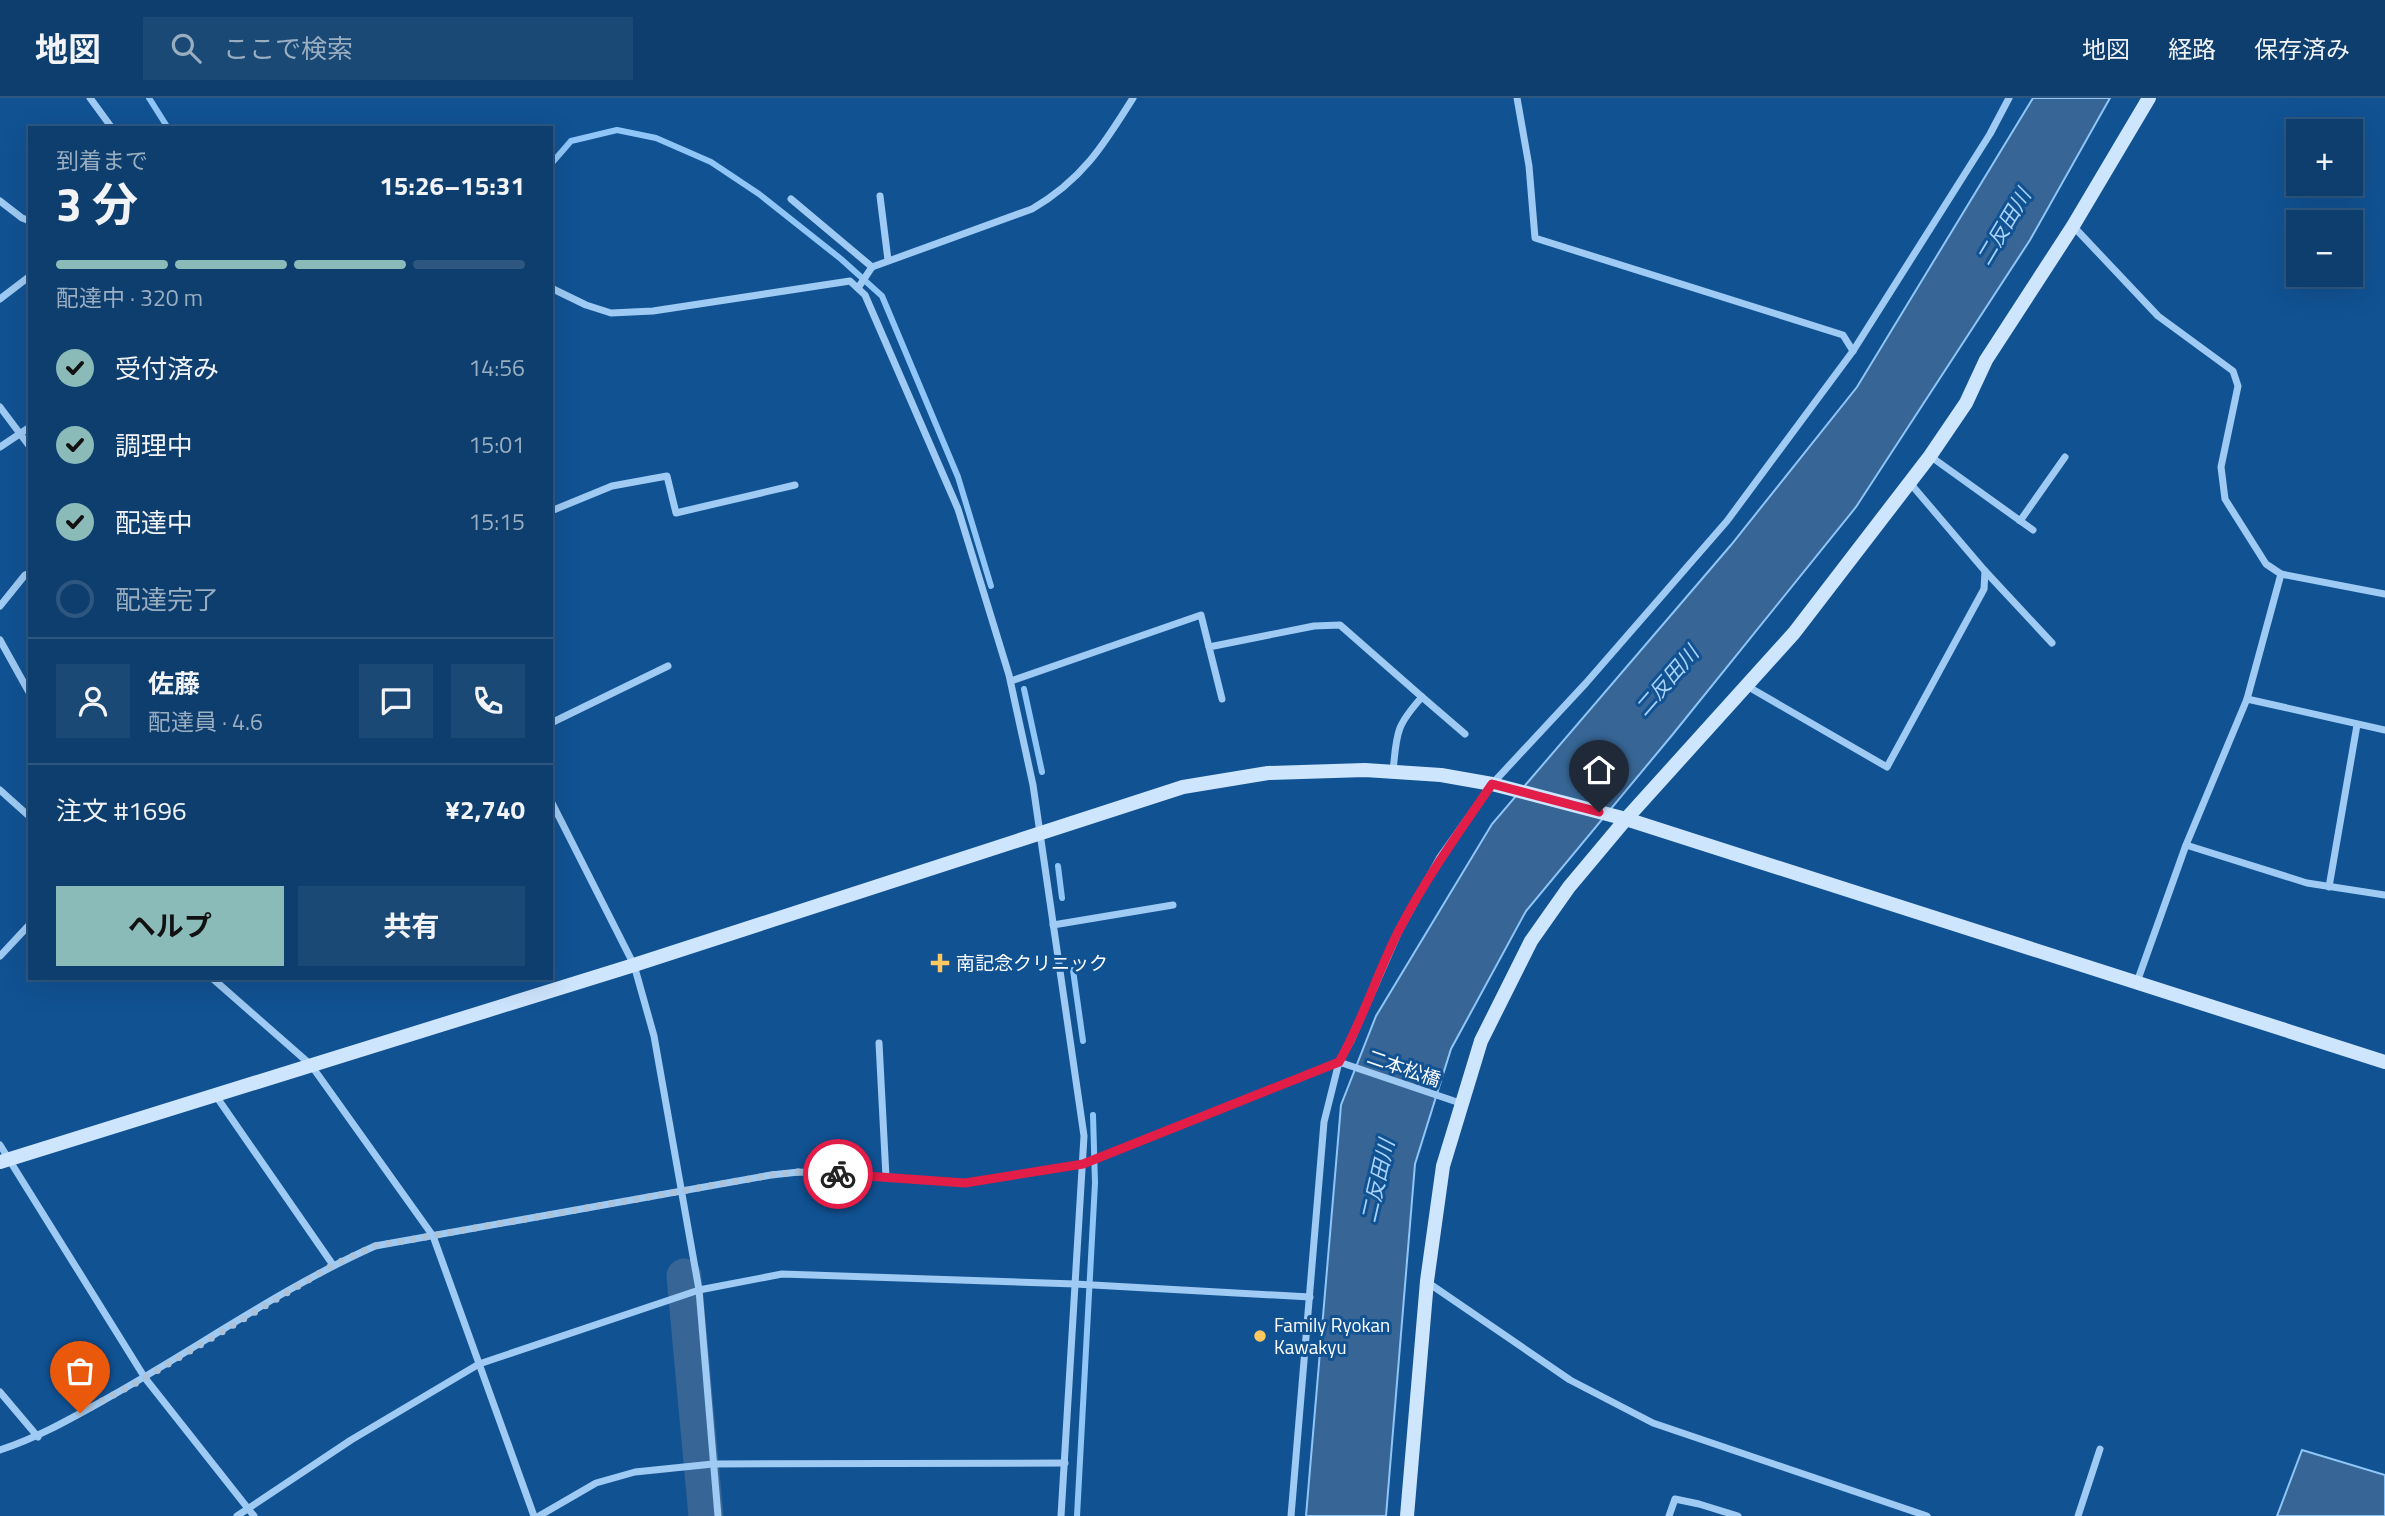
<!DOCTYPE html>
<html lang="ja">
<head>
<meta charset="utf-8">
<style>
  :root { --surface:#0d3e6e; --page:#1b4976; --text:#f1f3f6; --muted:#9aaec2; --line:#2d5781; --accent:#8bbbb9 }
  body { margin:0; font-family:"Titillium Web","Noto Sans JP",sans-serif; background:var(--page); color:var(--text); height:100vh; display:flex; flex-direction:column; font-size:26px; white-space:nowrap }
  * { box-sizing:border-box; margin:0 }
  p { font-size:23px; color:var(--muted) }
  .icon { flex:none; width:38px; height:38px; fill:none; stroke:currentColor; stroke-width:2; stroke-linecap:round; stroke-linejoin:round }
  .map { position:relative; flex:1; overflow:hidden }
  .side { position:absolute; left:28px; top:28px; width:525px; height:854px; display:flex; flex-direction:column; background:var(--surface); border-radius:0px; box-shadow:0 7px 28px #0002,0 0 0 2px var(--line) }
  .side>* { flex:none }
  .controls { position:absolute; left:2286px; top:21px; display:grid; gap:14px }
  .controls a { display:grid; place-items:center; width:77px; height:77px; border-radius:0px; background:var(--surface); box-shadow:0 7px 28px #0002,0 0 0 2px var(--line); font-size:35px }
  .pin { position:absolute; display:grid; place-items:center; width:60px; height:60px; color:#fff; margin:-72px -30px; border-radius:50% 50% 50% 0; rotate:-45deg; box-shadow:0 0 7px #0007 }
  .pin .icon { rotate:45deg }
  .courier { position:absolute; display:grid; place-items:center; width:70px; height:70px; margin:-35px; border:5px solid #e11d48; border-radius:50%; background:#fff; color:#222; box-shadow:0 2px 9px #0007 }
  .head em { font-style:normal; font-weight:700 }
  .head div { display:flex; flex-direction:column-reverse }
  .head { display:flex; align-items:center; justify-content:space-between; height:119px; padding:0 28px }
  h1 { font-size:46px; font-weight:700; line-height:52px }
  .bar { display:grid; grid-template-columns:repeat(4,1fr); gap:10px 7px; align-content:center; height:84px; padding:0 28px }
  .bar i { height:9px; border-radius:5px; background:var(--line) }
  .bar .on { background:var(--accent) }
  .bar p { grid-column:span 4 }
  .line { display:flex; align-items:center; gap:18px; padding:0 28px; border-top:2px solid var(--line) }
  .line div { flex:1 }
  .round { display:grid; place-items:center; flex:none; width:74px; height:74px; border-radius:0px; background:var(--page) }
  ol { padding:0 28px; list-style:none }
  li { display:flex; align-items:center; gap:21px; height:77px }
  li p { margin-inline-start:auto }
  li .icon { padding:7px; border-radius:50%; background:var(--accent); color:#111; stroke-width:4 }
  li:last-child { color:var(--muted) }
  li i { width:38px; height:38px; border:4px solid var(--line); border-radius:50% }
  .button { display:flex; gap:14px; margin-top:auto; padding:14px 28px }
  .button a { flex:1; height:80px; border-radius:0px; background:var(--accent); color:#111; font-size:28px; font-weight:700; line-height:80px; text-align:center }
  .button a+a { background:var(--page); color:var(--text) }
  header { display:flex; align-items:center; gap:42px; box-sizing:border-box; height:98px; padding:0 35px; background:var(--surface); border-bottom:2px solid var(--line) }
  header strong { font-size:33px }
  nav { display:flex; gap:38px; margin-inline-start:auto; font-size:24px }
  .search { width:490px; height:63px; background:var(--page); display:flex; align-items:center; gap:18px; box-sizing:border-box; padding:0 24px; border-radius:0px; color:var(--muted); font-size:26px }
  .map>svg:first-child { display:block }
  .water { fill:#376696; stroke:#8fc6f7; stroke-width:2 }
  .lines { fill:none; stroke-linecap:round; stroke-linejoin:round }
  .stream { stroke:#8fc6f7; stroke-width:6 }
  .river { stroke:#376696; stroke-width:35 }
  .street { stroke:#9ecaf3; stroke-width:7 }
  .secondary { stroke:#cde5fd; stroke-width:14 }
  .done { stroke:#acc2d9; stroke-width:7; stroke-dasharray:0 12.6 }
  .route { stroke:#e11d48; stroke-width:9 }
  .poi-dot { fill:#ffc760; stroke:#115293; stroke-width:2.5 }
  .labels { text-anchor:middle; stroke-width:6; stroke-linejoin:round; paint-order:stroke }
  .poi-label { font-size:19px; fill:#fff; stroke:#115293; text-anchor:start }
  .street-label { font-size:19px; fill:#fff; stroke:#115293 }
  .water-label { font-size:21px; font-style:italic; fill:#aad3fa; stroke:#115293 }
</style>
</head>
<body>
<header>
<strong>地図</strong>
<div class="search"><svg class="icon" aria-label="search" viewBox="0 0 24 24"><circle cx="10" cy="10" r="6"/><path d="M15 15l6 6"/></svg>ここで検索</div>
<nav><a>地図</a><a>経路</a><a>保存済み</a></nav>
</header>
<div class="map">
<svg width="2385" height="1418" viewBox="0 0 2385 1418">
  <rect width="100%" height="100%" fill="#115293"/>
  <!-- water -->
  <g class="water">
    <path d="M2033 0H2110L2030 142 1856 409 1673 636 1526 813 1451 951 1415 1066 1386 1418H1306L1341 1007 1376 918 1492 726 1731 447 1857 289Z"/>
    <path d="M2302 1352 2385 1377V1418H2277Z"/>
  </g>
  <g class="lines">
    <!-- stream -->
    <g class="stream">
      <path d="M149 0 168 30"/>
      <path d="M551 66 571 43 617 32 656 40 711 64 759 96 841 161 882 198 958 379 991 488"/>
      <path d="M1024 591 1042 674"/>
      <path d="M1058 768 1062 800"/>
      <path d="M1073 872 1083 943"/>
      <path d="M1077 1418 1095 1085 1093 1017"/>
    </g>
    <!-- river -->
    <path class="river" d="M684 1178 706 1418"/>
    <!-- street -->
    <g class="street">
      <path d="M90 0 112 30"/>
      <path d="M1517 0 1529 68 1535 140 1843 237 1853 253"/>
      <path d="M880 98 888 162"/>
      <path d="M791 101 872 169"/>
      <path d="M0 103 22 120 30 123"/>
      <path d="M2073 128 2158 218 2233 273 2238 288 2221 369 2225 401 2266 466 2281 476 2385 496"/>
      <path d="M551 190 586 207 611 215 653 213 850 183 865 197 958 411 1009 577 1033 687 1084 1038 1061 1418"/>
      <path d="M858 190 872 169 1032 111C1082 82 1103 48 1133 0"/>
      <path d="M0 201 30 178"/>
      <path d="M0 309 30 349"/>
      <path d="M0 349 30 329"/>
      <path d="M1930 358 2033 432"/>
      <path d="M551 413 612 388 667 378 676 415 795 387"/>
      <path d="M2020 423 2065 359"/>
      <path d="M1985 473 2052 545"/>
      <path d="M0 508 25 477 30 475"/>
      <path d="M0 542 30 596"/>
      <path d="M1011 583 1201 517 1209 549"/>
      <path d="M1747 588 1887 669 1984 491 1985 473 1910 385"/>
      <path d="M1222 601 1209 549 1314 528 1340 527 1422 599"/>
      <path d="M2247 601 2385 632"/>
      <path d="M551 625 668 568"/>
      <path d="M1393 673C1397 635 1395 629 1422 599L1465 636"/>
      <path d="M0 692 30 719"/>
      <path d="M551 703 634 867 654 938 699 1192 718 1418"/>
      <path d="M2186 747 2307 785 2385 797"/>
      <path d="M2329 789 2357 627"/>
      <path d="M1053 827 1173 807"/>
      <path d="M0 858 30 826"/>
      <path d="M212 880 311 967 433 1138 534 1418"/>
      <path d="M2137 884 2186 747 2247 601 2281 476"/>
      <path d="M879 945 886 1079"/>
      <path d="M1339 964 1460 1005"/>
      <path d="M216 998 333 1167"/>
      <path d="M0 1047 145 1280 254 1418"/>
      <path d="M1427 1184 1570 1282 1653 1325 1927 1418"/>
      <path d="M0 1294 38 1339"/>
      <path d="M0 1352C39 1339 70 1321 106 1301 196 1251 281 1190 375 1148L771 1077 799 1074 965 1085 1083 1066 1339 964"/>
      <path d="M237 1418 351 1342 479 1266 699 1192 782 1176 1075 1186 1310 1199"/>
      <path d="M539 1418 596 1385 635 1374 713 1366 1065 1365"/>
      <path d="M1291 1418 1324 1024 1339 964 1351 943 1399 833 1440 759 1492 686 1586 585 1727 423 1853 253 1990 36 2009 0"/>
      <path d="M1669 1418 1675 1401 1699 1406 1738 1418"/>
      <path d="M2078 1418 2100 1351"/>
    </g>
    <!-- secondary -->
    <g class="secondary">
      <path d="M0 1064 634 867 1183 689 1268 675 1365 672 1441 677 1492 686 1626 721 2385 964"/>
      <path d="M1407 1418 1427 1183 1443 1068 1481 943 1531 843 1569 789 1626 721 1794 535 1930 358 1966 305 1986 262 2073 128 2149 0"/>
    </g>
  </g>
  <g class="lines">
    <!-- done -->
    <path class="done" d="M80 1315 145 1280 333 1167 375 1148 771 1077 799 1074 838 1076"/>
    <!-- route -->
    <path class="route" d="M838 1076 965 1085 1083 1066 1339 964C1363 922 1377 875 1399 832 1426 780 1459 734 1492 686L1599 714"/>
  </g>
  <!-- markers -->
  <g class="poi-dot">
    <path d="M936.5 854.5h7v7h7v7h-7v7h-7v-7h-7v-7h7z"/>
    <circle cx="1260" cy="1238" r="7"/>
  </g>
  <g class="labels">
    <!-- poi labels -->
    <g class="poi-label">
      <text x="956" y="872">南記念クリニック</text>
      <text x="1274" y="1234">Family Ryokan<tspan x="1274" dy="22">Kawakyu</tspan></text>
    </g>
    <!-- street labels -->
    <g class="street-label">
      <text transform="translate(1404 970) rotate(19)" y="7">二本松橋</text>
    </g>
    <!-- water labels -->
    <g class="water-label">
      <text transform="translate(2004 129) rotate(-59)" y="7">二反田川</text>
      <text transform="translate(1667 583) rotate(-49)" y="7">二反田川</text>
      <text transform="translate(1378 1083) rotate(-77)" y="7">二反田川</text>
    </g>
  </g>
</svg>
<div class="controls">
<a>+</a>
<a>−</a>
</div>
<div class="pin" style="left:80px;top:1315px;background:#ea580c"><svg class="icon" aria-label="bag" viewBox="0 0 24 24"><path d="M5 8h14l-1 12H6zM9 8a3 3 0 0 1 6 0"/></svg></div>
<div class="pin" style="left:1599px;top:714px;background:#1f2937"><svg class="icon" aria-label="home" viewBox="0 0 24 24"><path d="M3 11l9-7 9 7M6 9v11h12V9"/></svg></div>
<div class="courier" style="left:838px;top:1076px"><svg class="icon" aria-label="bike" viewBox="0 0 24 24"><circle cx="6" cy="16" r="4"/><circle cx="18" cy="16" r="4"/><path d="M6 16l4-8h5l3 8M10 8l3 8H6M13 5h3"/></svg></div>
<section class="side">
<div class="head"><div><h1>3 分</h1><p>到着まで</p></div><em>15:26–15:31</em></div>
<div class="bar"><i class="on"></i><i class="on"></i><i class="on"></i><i></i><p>配達中 · 320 m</p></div>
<ol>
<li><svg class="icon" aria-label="check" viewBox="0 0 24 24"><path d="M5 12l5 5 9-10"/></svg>受付済み<p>14:56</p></li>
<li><svg class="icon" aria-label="check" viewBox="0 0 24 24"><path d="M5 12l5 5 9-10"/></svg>調理中<p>15:01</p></li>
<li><svg class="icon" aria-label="check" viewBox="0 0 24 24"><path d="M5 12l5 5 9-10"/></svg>配達中<p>15:15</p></li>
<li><i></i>配達完了</li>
</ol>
<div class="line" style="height:126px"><a class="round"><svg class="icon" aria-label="person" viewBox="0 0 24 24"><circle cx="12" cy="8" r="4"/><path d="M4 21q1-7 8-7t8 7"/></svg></a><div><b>佐藤</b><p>配達員 · 4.6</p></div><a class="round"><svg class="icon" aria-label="chat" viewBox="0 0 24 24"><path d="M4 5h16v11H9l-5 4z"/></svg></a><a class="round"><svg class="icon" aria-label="phone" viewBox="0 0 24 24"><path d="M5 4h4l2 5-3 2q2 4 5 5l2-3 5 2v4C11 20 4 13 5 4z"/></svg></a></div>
<div class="line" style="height:91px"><div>注文 #1696</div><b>¥2,740</b></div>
<div class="button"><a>ヘルプ</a><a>共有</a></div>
</section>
</div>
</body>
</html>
